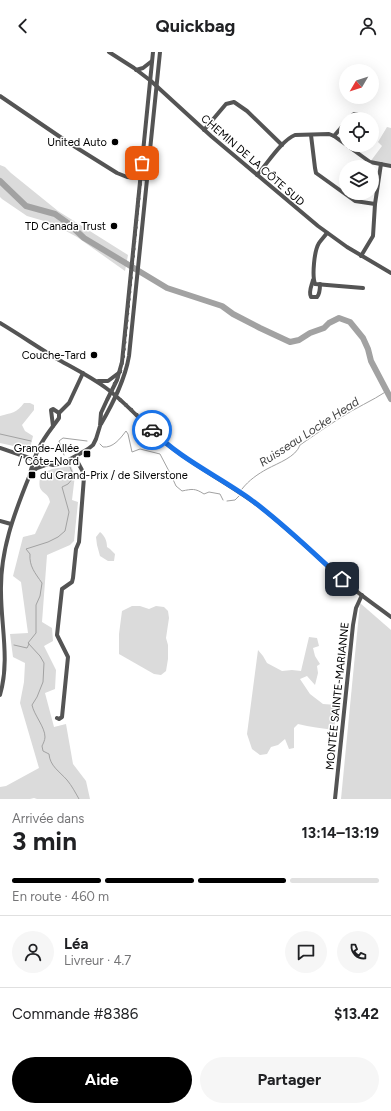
<!DOCTYPE html>
<html lang="fr">
<head>
<meta charset="utf-8">
<style>
  :root { --surface:#fff; --page:#f6f6f6; --text:#202124; --muted:#757577; --line:#e0e0e0; --accent:#000 }
  body { margin:0; font-family:Figtree,sans-serif; background:var(--page); color:var(--text); height:100vh; display:flex; flex-direction:column; font-size:15px; white-space:nowrap }
  * { box-sizing:border-box; margin:0 }
  p { font-size:13px; color:var(--muted) }
  .icon { flex:none; width:22px; height:22px; fill:none; stroke:currentColor; stroke-width:2; stroke-linecap:round; stroke-linejoin:round }
  .map { position:relative; height:747px; overflow:hidden }
  .sheet { display:flex; flex-direction:column; background:var(--surface); flex:1 }
  .sheet>* { flex:none }
  .needle { width:26px; rotate:231deg }
  .controls { position:absolute; left:339px; top:12px; display:grid; gap:8px }
  .controls a { display:grid; place-items:center; width:40px; height:40px; border-radius:50%; background:var(--surface); box-shadow:0 4px 16px #0002; font-size:20px }
  .pin { position:absolute; display:grid; place-items:center; width:34px; height:34px; color:#fff; margin:-17px; border-radius:8px; box-shadow:0 2px 6px #0006 }
  .courier { position:absolute; display:grid; place-items:center; width:40px; height:40px; margin:-20px; border:3px solid #1a73e8; border-radius:50%; background:#fff; color:#222; box-shadow:0 1px 5px #0007 }
  .headline em { font-style:normal; font-weight:700 }
  .headline div { display:flex; flex-direction:column-reverse }
  .headline { display:flex; align-items:center; justify-content:space-between; height:68px; padding:0 12px }
  h1 { font-size:26px; font-weight:700; line-height:30px }
  .bar { display:grid; grid-template-columns:repeat(4,1fr); gap:6px 4px; align-content:center; height:48px; padding:0 12px }
  .bar i { height:5px; border-radius:3px; background:var(--line) }
  .bar .on { background:var(--accent) }
  .bar p { grid-column:span 4 }
  .line { display:flex; align-items:center; gap:10px; padding:0 12px; border-top:1px solid var(--line) }
  .line div { flex:1 }
  .round { display:grid; place-items:center; flex:none; width:42px; height:42px; border-radius:21px; background:var(--page) }
  .button { display:flex; gap:8px; margin-top:auto; padding:8px 12px }
  .button a { flex:1; height:46px; border-radius:24px; background:var(--accent); color:#fff; font-size:16px; font-weight:700; line-height:46px; text-align:center }
  .button a+a { background:var(--page); color:var(--text) }
  header { display:flex; justify-content:space-between; align-items:center; height:52px; padding:0 12px; background:var(--surface); font-size:18px; font-weight:700 }
  .map>svg:first-child { display:block }
  .green { fill:#dbdbdb }
  .lines { fill:none; stroke-linecap:round; stroke-linejoin:round }
  .stream { stroke:#a2a2a2; stroke-width:1 }
  .river { stroke:#a2a2a2; stroke-width:6 }
  .minor { stroke:#545454; stroke-width:4 }
  .done { stroke:#595959; stroke-width:4; stroke-dasharray:0 7.2 }
  .route { stroke:#1a73e8; stroke-width:5 }
  .poi-dot { fill:#000; stroke:#fff; stroke-width:1.5 }
  .labels { text-anchor:middle; stroke-width:3; stroke-linejoin:round; paint-order:stroke }
  .poi-label { font-size:11px; fill:#000; stroke:#fff; text-anchor:end }
  .street-label { font-size:11px; fill:#000; stroke:#fff }
  .water-label { font-size:12px; font-style:italic; fill:#434343; stroke:#fff }
</style>
</head>
<body>
<header><svg class="icon" aria-label="back" viewBox="0 0 24 24"><path d="M15 5l-7 7 7 7"/></svg>Quickbag<svg class="icon" aria-label="person" viewBox="0 0 24 24"><circle cx="12" cy="8" r="4"/><path d="M4 21q1-7 8-7t8 7"/></svg></header>
<div class="map">
<svg width="391" height="747" viewBox="0 0 391 747">
  <rect width="100%" height="100%" fill="#fff"/>
  <!-- green -->
  <g class="green">
    <path d="M387 75 391 76V114L370 110 382 94 378 90Z"/>
    <path d="M0 113 5 115 11 121 58 159 128 203 125 219 77 185 51 171 27 164 2 147 0 145Z"/>
    <path d="M24 351H30L34 353V358L22 373 25 379 33 384 31 392 27 397 0 391V364C11 361 17 361 24 351Z"/>
    <path d="M71 414 75 423 72 448 78 450 74 489 70 493 47 503 42 570 52 576 53 589 44 594 56 618 55 637 45 641 54 675 66 672 73 712 86 729 90 747H37L34 746 30 747H0V735L6 734 39 716 20 651 24 630 25 611 13 605 10 582 28 581 21 530 13 524 23 485 35 482 50 450C48 437 35 444 41 422L52 417Z"/>
    <path d="M100 480C105 484 107 489 107 495L110 497 115 502 114 509H108L100 504 97 493 96 485Z"/>
    <path d="M360 551 391 578V747H341Z"/>
    <path d="M132 554H140L149 557 156 554 164 555 168 559 169 566 166 586 168 593V607L166 619 161 623 154 622 119 602V582L122 559Z"/>
    <path d="M309 585 317 586 319 594 313 596 315 604 320 612 317 614 318 621 315 633 307 624 300 627 310 642 323 652 337 653 334 678C322 676 310 675 298 672L294 676V696L289 697 285 687 278 693 271 695 267 702 260 703 252 697 247 682 258 598 263 604 267 611 282 619 292 618 301 619Z"/>
  </g>
  <g class="lines">
    <!-- stream -->
    <g class="stream">
      <path d="M0 382 31 389"/>
      <path d="M100 392 103 395C113 396 120 387 126 379L128 382 132 400 140 397 160 402 171 423 176 434 182 439C192 437 195 436 204 442L209 440 220 442 223 448"/>
      <path d="M64 403 59 389 63 386 87 389"/>
      <path d="M70 415 74 425 68 432 62 435 69 460 65 479 58 485 48 490 26 497 30 502C29 514 35 521 42 531L40 544 36 553V581L28 591 40 604 44 611 43 630 37 645 32 653C34 663 45 675 45 685 45 688 43 692 42 694L43 699 49 702C50 714 59 719 67 728 72 734 75 740 79 747"/>
      <path d="M242 437C249 428 258 422 267 417 278 411 296 405 300 393 313 384 326 375 340 366 355 356 372 349 387 339"/>
      <path d="M227 449 235 448 239 444"/>
      <path d="M14 593 27 596 29 592"/>
    </g>
    <!-- river -->
    <path class="river" d="M0 129 26 154 55 162 69 172 84 186 167 236 222 254 233 262 260 276 290 290 299 288 310 281 324 276 329 271 339 266 350 270 363 286 368 297 371 309 391 347"/>
    <!-- minor -->
    <g class="minor">
      <path d="M109 0 134 16 151 29 211 84 318 174 347 195 391 221"/>
      <path d="M136 18 143 16 152 9"/>
      <path d="M0 44 69 91 117 121 127 125 147 127"/>
      <path d="M348 67 354 62H358L362 64 363 67"/>
      <path d="M204 78 226 52 234 50 247 59 282 93"/>
      <path d="M311 83 315 116 316 121 355 149 375 152"/>
      <path d="M334 84 346 70"/>
      <path d="M257 123C267 112 282 88 295 83L329 82 334 84 370 110 391 114"/>
      <path d="M327 181C324 185 321 188 319 191 314 199 312 224 315 232L363 236"/>
      <path d="M361 204 373 184 375 152 381 112"/>
      <path d="M313 228C312 233 308 240 311 245H317C320 242 320 237 320 232"/>
      <path d="M0 271C20 283 39 296 59 308 75 317 91 325 106 336 129 353 146 375 168 393 197 416 230 432 259 454 290 478 318 506 348 532 361 544 377 554 391 565"/>
      <path d="M98 329H108L120 320"/>
      <path d="M101 372C113 351 125 328 129 304L160 0"/>
      <path d="M53 374 51 358 53 357 59 361"/>
      <path d="M0 396 41 410 53 413 58 412 67 409 88 397 93 393 96 387 100 374 101 361 107 348 117 328 122 310 153 0"/>
      <path d="M31 420 37 416 48 412"/>
      <path d="M0 469 11 472"/>
      <path d="M0 643C10 609 1 574 1 540 0 499 14 462 29 425 32 415 34 405 39 396 44 385 52 376 59 366V361L69 351 83 321"/>
      <path d="M57 666 59 667 62 665 68 605 57 583 62 537 72 530 73 526 76 497 79 490 84 425 83 420 75 405"/>
      <path d="M335 747 353 573 356 556 362 543"/>
    </g>
  </g>
  <g class="lines">
    <!-- done -->
    <path class="done" d="M142 111 123 306 120 320 111 340 135 361 152 378"/>
    <!-- route -->
    <path class="route" d="M152 378C180 407 218 424 250 447 283 471 312 500 342 527"/>
  </g>
  <!-- markers -->
  <g class="poi-dot">
    <circle cx="115" cy="90" r="4"/>
    <circle cx="114" cy="174" r="4"/>
    <circle cx="94" cy="303" r="4"/>
    <rect x="83" y="398" width="8" height="8" rx="2"/>
    <rect x="28" y="419" width="8" height="8" rx="2"/>
  </g>
  <g class="labels">
    <!-- poi labels -->
    <g class="poi-label">
      <text x="107" y="94">United Auto</text>
      <text x="106" y="178">TD Canada Trust</text>
      <text x="86" y="307">Couche-Tard</text>
      <text x="79" y="400">Grande-Allée<tspan x="79" dy="13">/ Côte-Nord</tspan></text>
      <text x="40" y="427" text-anchor="start">du Grand-Prix / de Silverstone</text>
    </g>
    <!-- street labels -->
    <g class="street-label">
      <text transform="translate(253 108) rotate(41)" y="4">CHEMIN DE LA CÔTE SUD</text>
      <text transform="translate(337 644) rotate(-84)" y="4">MONTÉE SAINTE-MARIANNE</text>
    </g>
    <!-- water labels -->
    <g class="water-label">
      <text transform="translate(309 380) rotate(-33)" y="4">Ruisseau Locke Head</text>
    </g>
  </g>
</svg>
<div class="controls">
<a><svg class="needle" viewBox="-14 -14 28 28"><path d="M0-13l5 13h-10z" fill="#e53935"/><path d="M0 13l5-13h-10z" fill="#757577"/></svg></a>
<a><svg class="icon" aria-label="locate" viewBox="0 0 24 24"><circle cx="12" cy="12" r="6"/><path d="M12 2v4M12 18v4M2 12h4M18 12h4"/></svg></a>
<a><svg class="icon" aria-label="layers" viewBox="0 0 24 24"><path d="M12 4l9 5-9 5-9-5zM3 14l9 5 9-5"/></svg></a>
</div>
<div class="pin" style="left:142px;top:111px;background:#ea580c"><svg class="icon" aria-label="bag" viewBox="0 0 24 24"><path d="M5 8h14l-1 12H6zM9 8a3 3 0 0 1 6 0"/></svg></div>
<div class="pin" style="left:342px;top:527px;background:#1f2937"><svg class="icon" aria-label="home" viewBox="0 0 24 24"><path d="M3 11l9-7 9 7M6 9v11h12V9"/></svg></div>
<div class="courier" style="left:152px;top:378px"><svg class="icon" aria-label="car" viewBox="0 0 24 24"><path d="M5 17H2v-5l4-1 3-4h7l3 4 3 1v5h-3M9 17h6M6 11h13"/><circle cx="7" cy="17" r="2"/><circle cx="17" cy="17" r="2"/></svg></div>
</div>
<section class="sheet">
<div class="headline"><div><h1>3 min</h1><p>Arrivée dans</p></div><em>13:14–13:19</em></div>
<div class="bar"><i class="on"></i><i class="on"></i><i class="on"></i><i></i><p>En route · 460 m</p></div>
<div class="line" style="height:72px"><a class="round"><svg class="icon" aria-label="person" viewBox="0 0 24 24"><circle cx="12" cy="8" r="4"/><path d="M4 21q1-7 8-7t8 7"/></svg></a><div><b>Léa</b><p>Livreur · 4.7</p></div><a class="round"><svg class="icon" aria-label="chat" viewBox="0 0 24 24"><path d="M4 5h16v11H9l-5 4z"/></svg></a><a class="round"><svg class="icon" aria-label="phone" viewBox="0 0 24 24"><path d="M5 4h4l2 5-3 2q2 4 5 5l2-3 5 2v4C11 20 4 13 5 4z"/></svg></a></div>
<div class="line" style="height:52px"><div>Commande #8386</div><b>$13.42</b></div>
<div class="button"><a>Aide</a><a>Partager</a></div>
</section>
</body>
</html>
